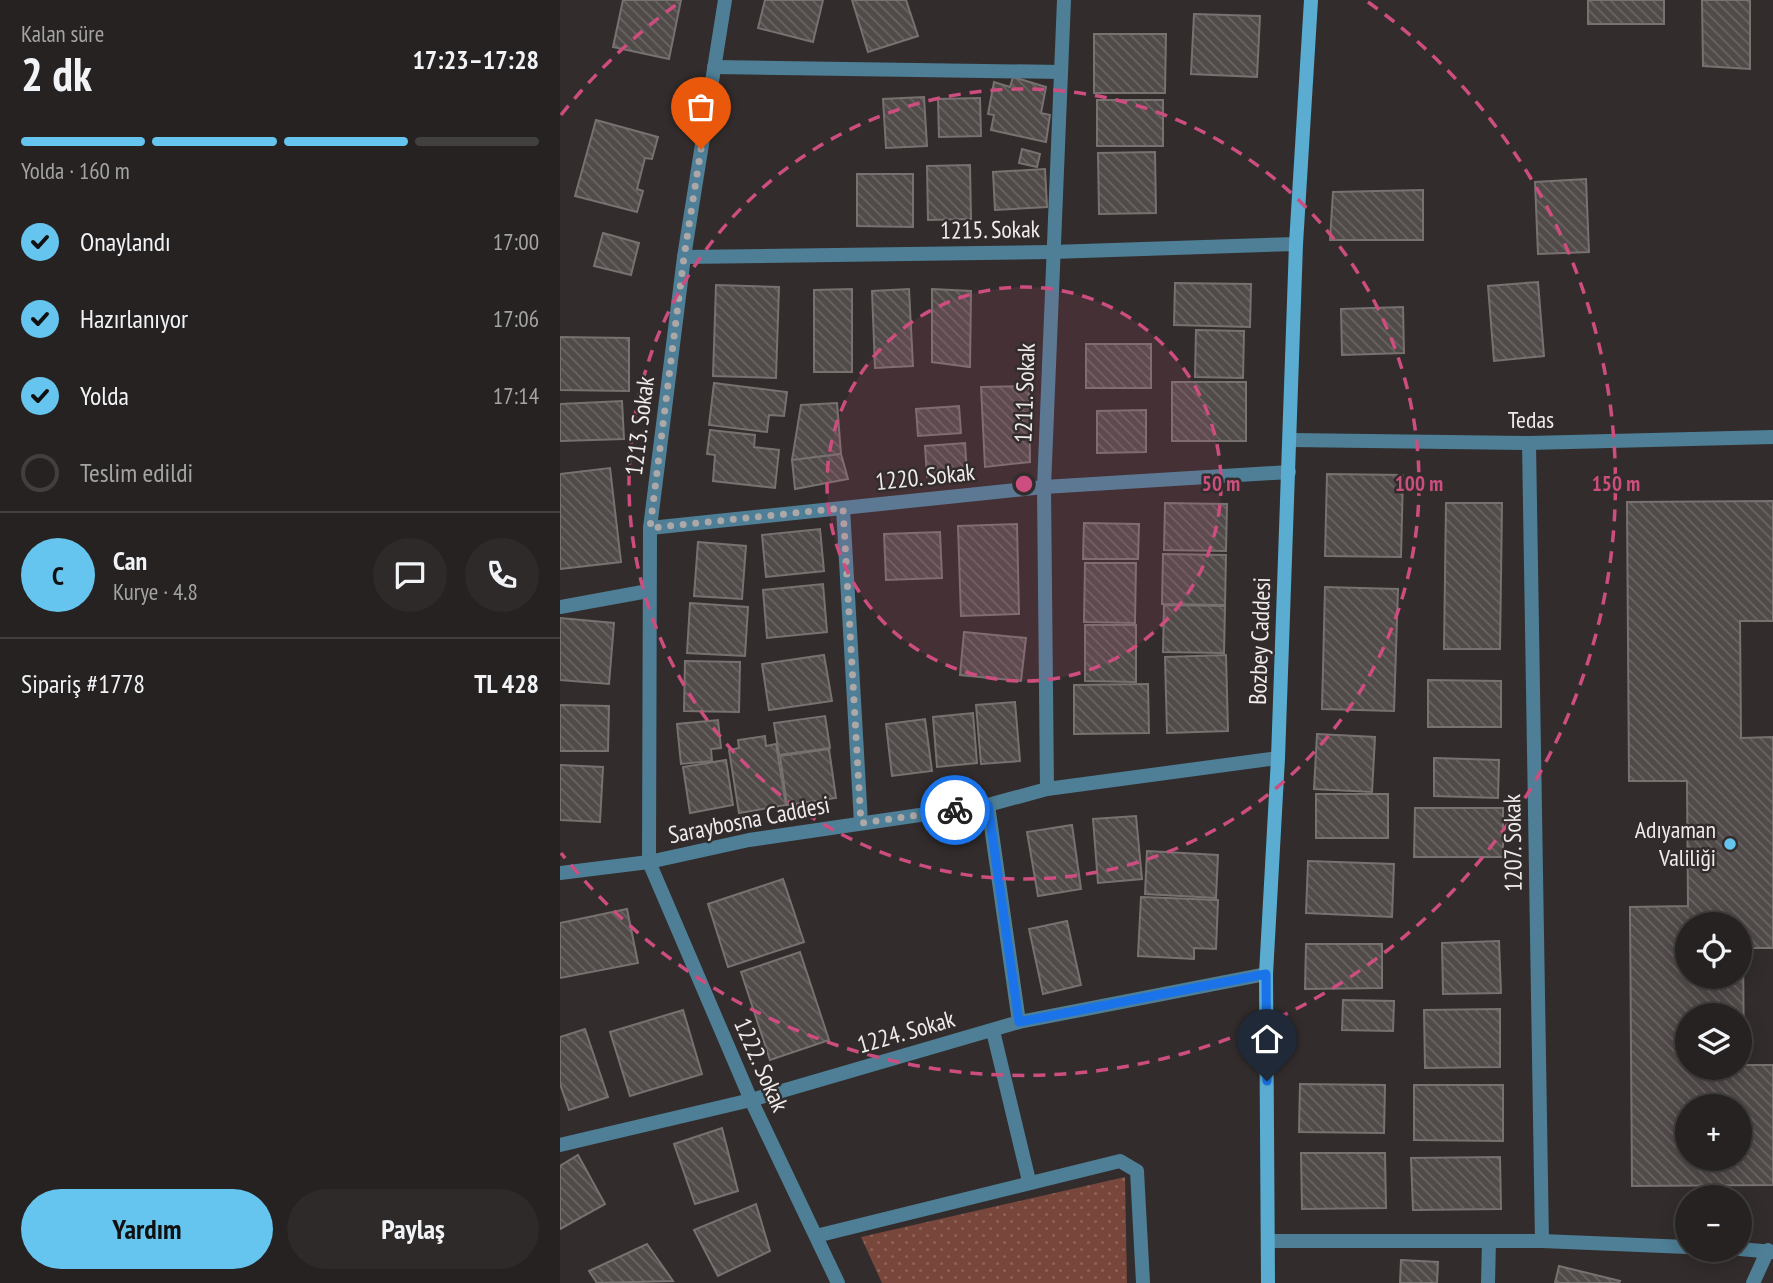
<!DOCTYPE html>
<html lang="tr">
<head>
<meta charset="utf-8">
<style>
  :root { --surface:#262221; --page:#2e2a2a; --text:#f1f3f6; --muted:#a4a4a5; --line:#423f3f; --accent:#65c5ee }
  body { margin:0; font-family:"PT Sans Narrow",sans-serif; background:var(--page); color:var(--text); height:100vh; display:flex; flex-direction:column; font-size:26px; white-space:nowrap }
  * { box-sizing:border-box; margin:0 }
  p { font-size:23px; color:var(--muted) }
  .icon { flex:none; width:38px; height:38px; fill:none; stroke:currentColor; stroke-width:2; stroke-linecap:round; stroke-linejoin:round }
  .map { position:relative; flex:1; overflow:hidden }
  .side { display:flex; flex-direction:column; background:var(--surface); width:560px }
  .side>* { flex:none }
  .tools { position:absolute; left:1115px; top:912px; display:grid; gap:14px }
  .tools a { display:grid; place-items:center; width:77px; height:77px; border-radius:50%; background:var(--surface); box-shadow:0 4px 18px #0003,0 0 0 2px var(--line); font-size:35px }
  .pin { position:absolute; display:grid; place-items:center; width:60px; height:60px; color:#fff; margin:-72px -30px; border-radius:50% 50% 50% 0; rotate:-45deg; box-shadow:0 0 7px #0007 }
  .pin .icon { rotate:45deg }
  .courier { position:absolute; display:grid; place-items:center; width:70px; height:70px; margin:-35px; border:5px solid #1a73e8; border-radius:50%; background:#fff; color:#222; box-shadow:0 2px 9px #0007 }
  .headline em { font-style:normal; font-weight:700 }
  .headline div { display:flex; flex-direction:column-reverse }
  .headline { display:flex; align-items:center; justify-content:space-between; height:119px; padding:0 21px }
  h1 { font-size:46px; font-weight:700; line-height:52px }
  .bar { display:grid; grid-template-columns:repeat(4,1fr); gap:10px 7px; align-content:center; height:84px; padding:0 21px }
  .bar i { height:9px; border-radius:5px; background:var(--line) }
  .bar .on { background:var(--accent) }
  .bar p { grid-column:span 4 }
  .line { display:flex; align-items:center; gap:18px; padding:0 21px; border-top:2px solid var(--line) }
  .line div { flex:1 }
  .round { display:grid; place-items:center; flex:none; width:74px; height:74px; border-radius:37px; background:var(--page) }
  ol { padding:0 21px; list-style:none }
  li { display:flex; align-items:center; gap:21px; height:77px }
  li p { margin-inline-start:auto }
  li .icon { padding:7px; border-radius:50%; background:var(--accent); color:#111; stroke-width:4 }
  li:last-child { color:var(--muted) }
  li i { width:38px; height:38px; border:4px solid var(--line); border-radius:50% }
  .button { display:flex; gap:14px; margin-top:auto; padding:14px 21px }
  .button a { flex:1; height:80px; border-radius:42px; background:var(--accent); color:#111; font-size:28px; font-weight:700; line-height:80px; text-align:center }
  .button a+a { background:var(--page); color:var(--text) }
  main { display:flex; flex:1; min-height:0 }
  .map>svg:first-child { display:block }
  .green { fill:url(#green-dots) }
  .building { fill:url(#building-back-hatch); stroke:#777170; stroke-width:2; fill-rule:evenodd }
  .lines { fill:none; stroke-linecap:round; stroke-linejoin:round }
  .street { stroke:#4e7f96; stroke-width:14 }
  .secondary { stroke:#5aadd1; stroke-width:14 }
  .done { stroke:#ada8a8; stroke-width:7; stroke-dasharray:0 12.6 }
  .route { stroke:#1a73e8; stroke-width:9 }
  .ring { fill:none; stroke:#cd4d7f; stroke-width:3.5; stroke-dasharray:12 9 }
  .poi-dot { fill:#65c5ee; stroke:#322d2c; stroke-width:2.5 }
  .labels { text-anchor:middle; stroke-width:5; stroke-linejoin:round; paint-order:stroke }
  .street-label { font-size:24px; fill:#efebea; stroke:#322d2c }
  .poi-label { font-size:24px; fill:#efebea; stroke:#322d2c; text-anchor:end }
  .centre { fill:#cd4d7f; stroke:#322d2c; stroke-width:3.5 }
  .ring-label { font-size:21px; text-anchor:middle; font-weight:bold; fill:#cd4d7f; stroke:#322d2c; stroke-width:5; stroke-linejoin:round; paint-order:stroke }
</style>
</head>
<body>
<main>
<section class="side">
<div class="headline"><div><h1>2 dk</h1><p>Kalan süre</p></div><em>17:23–17:28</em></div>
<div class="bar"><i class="on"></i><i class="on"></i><i class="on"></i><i></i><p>Yolda · 160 m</p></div>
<ol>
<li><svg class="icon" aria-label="check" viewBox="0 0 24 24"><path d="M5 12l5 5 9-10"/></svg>Onaylandı<p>17:00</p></li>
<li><svg class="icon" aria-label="check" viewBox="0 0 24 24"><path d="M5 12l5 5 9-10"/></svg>Hazırlanıyor<p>17:06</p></li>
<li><svg class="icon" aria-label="check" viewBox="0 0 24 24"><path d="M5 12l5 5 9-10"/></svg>Yolda<p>17:14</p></li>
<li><i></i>Teslim edildi</li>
</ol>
<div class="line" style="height:126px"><b class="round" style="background:var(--accent);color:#111">C</b><div><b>Can</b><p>Kurye · 4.8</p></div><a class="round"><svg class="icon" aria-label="chat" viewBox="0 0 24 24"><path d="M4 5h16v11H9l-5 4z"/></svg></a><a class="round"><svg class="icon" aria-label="phone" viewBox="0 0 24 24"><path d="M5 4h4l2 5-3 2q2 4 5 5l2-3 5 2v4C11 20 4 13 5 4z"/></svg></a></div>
<div class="line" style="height:91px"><div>Sipariş #1778</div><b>TL 428</b></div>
<div class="button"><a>Yardım</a><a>Paylaş</a></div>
</section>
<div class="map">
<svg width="1213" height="1283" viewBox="0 0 1213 1283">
  <defs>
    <pattern id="green-dots" width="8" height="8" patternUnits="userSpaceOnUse" patternTransform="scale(1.75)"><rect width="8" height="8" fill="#79463c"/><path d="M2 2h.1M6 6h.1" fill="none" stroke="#8c6158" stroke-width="1.8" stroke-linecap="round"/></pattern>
    <pattern id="building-back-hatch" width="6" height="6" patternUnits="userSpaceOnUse" patternTransform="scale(1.75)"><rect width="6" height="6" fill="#504a49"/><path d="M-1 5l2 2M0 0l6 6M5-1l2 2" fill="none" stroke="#6a6463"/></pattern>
  </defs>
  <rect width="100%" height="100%" fill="#322d2c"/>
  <!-- green -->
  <path class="green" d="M565 1177 567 1283H322L301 1237Z"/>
  <!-- building -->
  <g class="building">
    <path d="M63 0H121L109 59 53 47Z"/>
    <path d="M205 0H263L253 42 198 28Z"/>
    <path d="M292 0H346L358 36 308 52Z"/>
    <rect x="1028" y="0" width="76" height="24"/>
    <path d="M1142 0H1190V69L1143 66Z"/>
    <path d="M634 14 700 16 697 77 631 74Z"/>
    <path d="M534 34H606L605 93H534Z"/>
    <path d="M453 77 486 87 481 113 490 115 486 142 431 130 434 115 428 114 434 82 450 87Z"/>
    <path d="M364 97 367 146 326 148 323 99Z"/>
    <path d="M420 98 421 136 379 137 378 99Z"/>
    <rect x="537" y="100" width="66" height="46"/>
    <path d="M36 120 98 137 92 159 85 158 77 189 83 191 77 212 15 196Z"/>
    <path d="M462 149 480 154 477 167 459 163Z"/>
    <path d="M595 152 596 213 539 214 538 153Z"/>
    <path d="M410 165 411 219 368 220 367 166Z"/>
    <path d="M485 169 487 207 435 210 433 172Z"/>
    <path d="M297 174H353V227L297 226Z"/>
    <path d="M1026 179 1029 252 978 254 975 182Z"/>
    <path d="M863 190V240H770L773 192Z"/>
    <path d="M43 233 79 243 71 275 34 266Z"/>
    <path d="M978 282 984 356 934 361 928 286Z"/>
    <path d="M615 283 691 284 690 327 614 325Z"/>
    <path d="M156 285 219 287 216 378 153 376Z"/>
    <path d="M292 289V372H254V290Z"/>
    <path d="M349 289 353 366 315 368 312 291Z"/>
    <path d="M372 289 411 291 410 367 372 362Z"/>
    <path d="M843 307 844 353 782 355 781 309Z"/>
    <path d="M636 330 684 331 683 378 635 377Z"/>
    <path d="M0 337 69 338V391L0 390Z"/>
    <rect x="526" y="344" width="65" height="44"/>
    <rect x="612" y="382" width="74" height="59"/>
    <path d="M154 383 227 392 224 416 209 415 207 432 149 425Z"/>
    <path d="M469 386 470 462 425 467 421 387Z"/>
    <path d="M62 401 64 439 0 441V404Z"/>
    <path d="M277 403 281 454 232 460 241 405Z"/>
    <path d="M399 406 401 433 358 436 356 409Z"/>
    <path d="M586 410V452L537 453V411Z"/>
    <path d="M150 430 195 435 194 447 219 450 215 488 153 481 155 455 147 454Z"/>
    <path d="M405 443 407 474 367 477 365 446Z"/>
    <path d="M281 454 288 479 235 489 232 460Z"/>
    <path d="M50 468 61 562 0 569V474Z"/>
    <path d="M767 474 843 475 841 557 765 556Z"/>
    <path d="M1213 501V621H1180L1181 738 1213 737V948H1183L1184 1065H1213V1185L1072 1186 1070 907 1128 906 1127 781H1069L1067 502ZM1127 924H1180V976H1127ZM1127 1015H1180V1068H1127ZM1127 1106H1180V1158H1127Z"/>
    <path d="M605 503 667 504 666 551 604 550Z"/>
    <path d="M886 503H942L940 649H884Z"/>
    <path d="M524 523 579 524 578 559H523Z"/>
    <path d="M457 524 459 614 401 616 398 526Z"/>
    <path d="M260 529 264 571 206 577 202 535Z"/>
    <path d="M380 532 382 578 326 580 324 534Z"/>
    <path d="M138 542 186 546 182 599 134 596Z"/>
    <path d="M603 554 666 555 665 605 602 604Z"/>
    <path d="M525 563H576L575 623 524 622Z"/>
    <path d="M263 584 267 632 207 638 203 590Z"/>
    <path d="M765 587 838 589 834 711 762 709Z"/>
    <path d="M130 603 188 607 185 656 127 653Z"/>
    <path d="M604 605 665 606 664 653 603 652Z"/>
    <path d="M0 618 54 623 49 684 0 680Z"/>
    <path d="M525 625H576V682L525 681Z"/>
    <path d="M404 632 466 638 461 681 400 675Z"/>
    <path d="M264 655 272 701 209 710 202 664Z"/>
    <path d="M666 655 668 731 607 733 605 657Z"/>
    <path d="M125 661 180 662 179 712 124 711Z"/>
    <path d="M868 680 941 681V727H868Z"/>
    <path d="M588 684 589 733 514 734V685Z"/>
    <path d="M455 702 460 761 421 764 416 705Z"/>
    <path d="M0 705 49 706 48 751H0Z"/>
    <path d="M413 713 417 763 377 767 373 717Z"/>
    <path d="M265 716 270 748 219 755 214 723Z"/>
    <path d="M365 719 372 771 332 776 326 724Z"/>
    <path d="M158 720 161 748 151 749 152 761 121 764 117 724Z"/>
    <path d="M757 734 815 737 812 792 754 789Z"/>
    <path d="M205 736 206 746 216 744 226 805 179 813 169 750 179 748 178 740Z"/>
    <path d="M269 749 276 798 227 805 220 756Z"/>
    <path d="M874 758 939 760 938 798 874 796Z"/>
    <path d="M166 760 173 805 130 813 123 767Z"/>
    <path d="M0 765 43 767 40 822 0 820Z"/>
    <rect x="756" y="794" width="72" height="44"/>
    <path d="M855 808H943V857H854Z"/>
    <path d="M576 816 582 879 538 883 533 819Z"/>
    <path d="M512 825 521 889 478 896 467 832Z"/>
    <path d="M587 851 658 855 656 898 585 894Z"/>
    <path d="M748 861 834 864 832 917 746 913Z"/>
    <path d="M223 879 244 942 168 967 148 904Z"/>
    <path d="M581 897 658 900 656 949 634 948V959L578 956Z"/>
    <path d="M67 909 78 963 0 978V923Z"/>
    <path d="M507 921 521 985 483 994 469 929Z"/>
    <path d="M939 941 941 993 883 994 882 943Z"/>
    <path d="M746 944H822V988L745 989Z"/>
    <path d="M240 952 269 1040 210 1060 181 972Z"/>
    <path d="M783 1000 834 1001 833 1031 782 1030Z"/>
    <path d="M940 1009V1067L865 1068 864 1010Z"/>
    <path d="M123 1010 142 1074 70 1096 50 1032Z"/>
    <path d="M25 1029 48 1097 9 1110 0 1084V1037Z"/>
    <path d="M740 1084 825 1085 824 1133 739 1132Z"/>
    <path d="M854 1085H943V1141L854 1140Z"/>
    <path d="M162 1128 178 1191 135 1204 114 1144Z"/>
    <path d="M741 1153H825L826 1208 742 1209Z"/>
    <path d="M18 1155 45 1204 0 1229V1166Z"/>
    <path d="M940 1157 941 1209 853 1210 851 1158Z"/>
    <path d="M196 1204 210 1251 158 1276 134 1230Z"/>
    <path d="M87 1244 113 1281 37 1283 29 1271Z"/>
    <path d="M841 1260 878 1262 877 1283H840Z"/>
    <path d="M999 1266 1060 1281 1059 1283H995Z"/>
  </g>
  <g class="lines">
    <!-- street -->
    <g class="street">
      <path d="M165 0 124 257 90 528 89 862 191 1100 278 1283"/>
      <path d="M154 67 501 72"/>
      <path d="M124 257 492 252 736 244"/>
      <path d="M730 440 969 443 1213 437"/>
      <path d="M969 443 982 1241"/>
      <path d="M283 508 301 823"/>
      <path d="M90 528 484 487 729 472"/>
      <path d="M0 607 88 591"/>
      <path d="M487 789 484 487 504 0"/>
      <path d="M428 805 459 1022"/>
      <path d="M0 873 89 862 189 840 428 805 487 789 718 758"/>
      <path d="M433 1031 469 1181"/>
      <path d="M0 1145 191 1100 459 1022 706 974"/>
      <path d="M256 1236 560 1161 577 1171 583 1283"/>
      <path d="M708 1241H982L1127 1247"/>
      <path d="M1180 1249 1213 1252"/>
      <path d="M928 1283 929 1241"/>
      <path d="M1193 1283 1208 1250"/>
    </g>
    <!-- secondary -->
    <path class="secondary" d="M708 1283 706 974 718 758 736 244 751 0"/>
  </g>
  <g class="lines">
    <!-- done -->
    <path class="done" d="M141 149 124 257 90 528 283 508 301 823 395 810"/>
    <!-- route -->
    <path class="route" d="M395 810 428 805 459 1022 706 974 707 1081"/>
  </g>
  <!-- distance rings -->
  <circle cx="464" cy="484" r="197" fill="#cd4d7f" fill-opacity=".12"/>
  <g class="ring">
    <circle cx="464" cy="484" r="197"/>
    <circle cx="464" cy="484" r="395"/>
    <path d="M1 115A592 592 0 0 1 120 2M808 2A592 592 0 1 1 1 853"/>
  </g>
  <!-- markers -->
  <circle class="poi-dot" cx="1170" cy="844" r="7"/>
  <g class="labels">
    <!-- street labels -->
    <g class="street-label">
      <text transform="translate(430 230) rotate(-1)" y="8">1215. Sokak</text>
      <text transform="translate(465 393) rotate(-88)" y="8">1211. Sokak</text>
      <text x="971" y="428">Tedas</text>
      <text transform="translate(80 426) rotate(-83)" y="8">1213. Sokak</text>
      <text transform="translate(365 477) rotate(-6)" y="8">1220. Sokak</text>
      <text transform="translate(700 641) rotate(-88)" y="8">Bozbey Caddesi</text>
      <text transform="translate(189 820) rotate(-11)" y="8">Saraybosna Caddesi</text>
      <text transform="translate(953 843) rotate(-91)" y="8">1207. Sokak</text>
      <text transform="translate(346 1032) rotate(-16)" y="8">1224. Sokak</text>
      <text transform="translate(201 1065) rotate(66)" y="8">1222. Sokak</text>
    </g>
    <!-- poi labels -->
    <g class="poi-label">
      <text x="1156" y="838">Adıyaman<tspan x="1156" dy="28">Valiliği</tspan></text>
    </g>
  </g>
  <circle cx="464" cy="484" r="10" class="centre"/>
  <g class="ring-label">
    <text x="661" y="491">50 m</text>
    <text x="859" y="491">100 m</text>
    <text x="1056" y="491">150 m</text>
  </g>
</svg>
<div class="tools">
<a><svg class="icon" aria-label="locate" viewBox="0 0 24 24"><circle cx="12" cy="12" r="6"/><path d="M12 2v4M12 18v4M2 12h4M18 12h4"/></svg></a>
<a><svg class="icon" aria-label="layers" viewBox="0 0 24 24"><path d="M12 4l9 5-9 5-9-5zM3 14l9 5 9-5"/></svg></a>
<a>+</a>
<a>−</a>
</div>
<div class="pin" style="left:141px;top:149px;background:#ea580c"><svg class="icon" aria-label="bag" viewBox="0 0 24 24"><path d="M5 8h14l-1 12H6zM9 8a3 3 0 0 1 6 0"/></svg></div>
<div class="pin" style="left:707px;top:1081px;background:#1f2937"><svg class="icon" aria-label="home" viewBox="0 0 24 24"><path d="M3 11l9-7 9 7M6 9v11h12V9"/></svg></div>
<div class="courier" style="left:395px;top:810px"><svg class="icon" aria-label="bike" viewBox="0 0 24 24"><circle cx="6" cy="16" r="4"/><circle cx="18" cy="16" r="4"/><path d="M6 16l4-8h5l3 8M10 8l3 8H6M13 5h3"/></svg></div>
</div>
</main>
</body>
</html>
